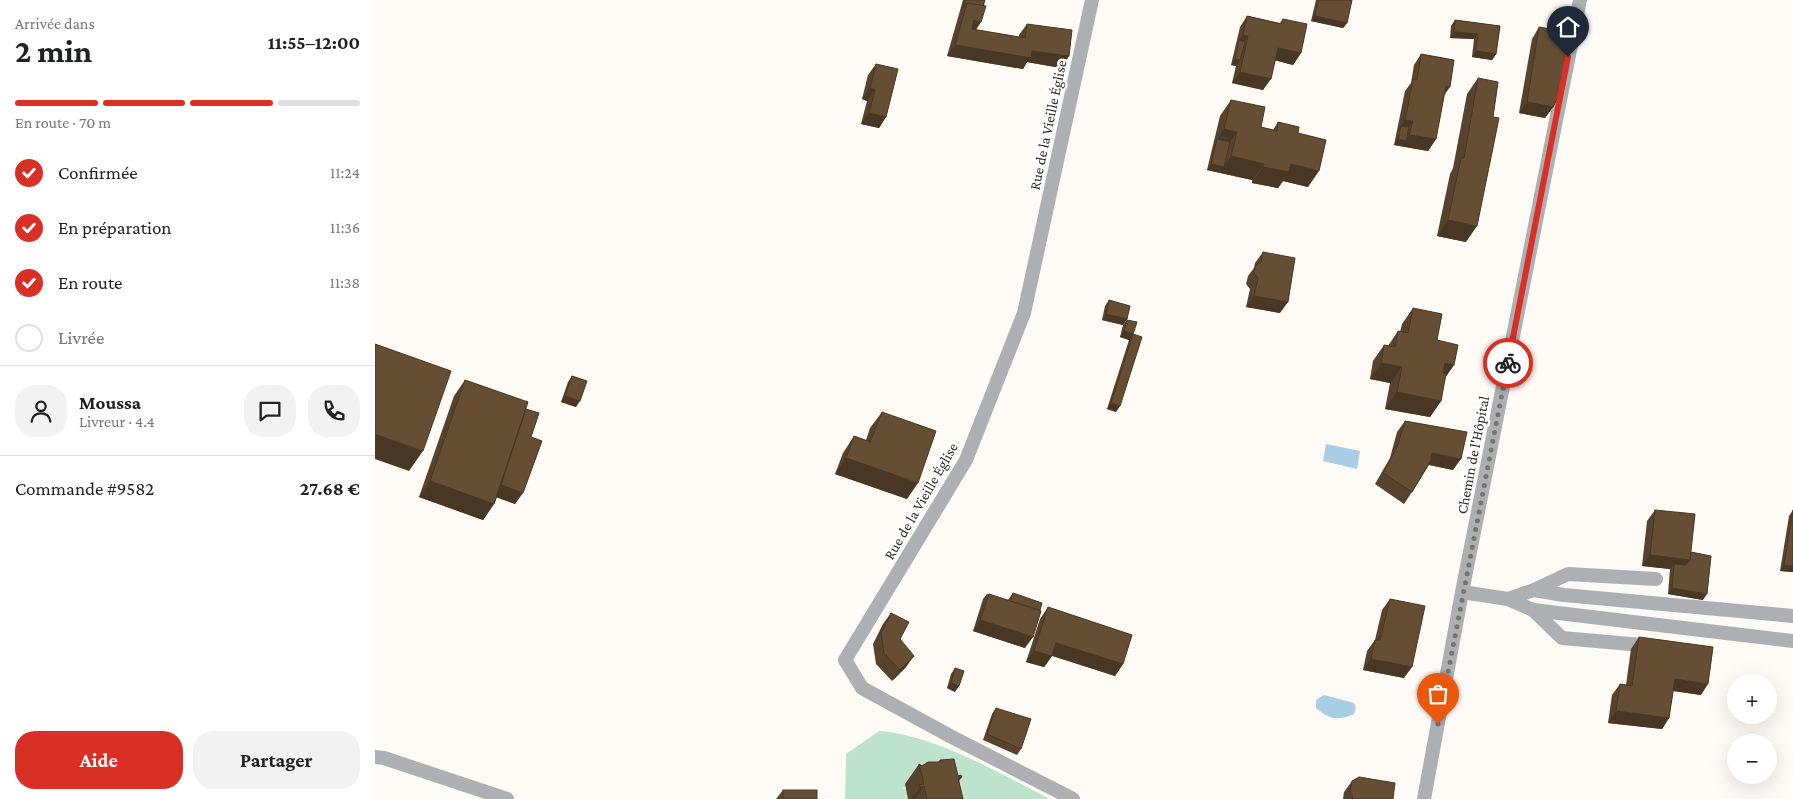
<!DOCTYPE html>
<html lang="fr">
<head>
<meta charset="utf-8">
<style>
  :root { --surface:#fff; --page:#f2f2f2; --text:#202124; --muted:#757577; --line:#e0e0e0; --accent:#d93025 }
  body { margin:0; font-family:"Crimson Pro",serif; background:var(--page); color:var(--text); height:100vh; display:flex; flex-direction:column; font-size:19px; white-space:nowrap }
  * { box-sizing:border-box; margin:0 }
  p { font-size:16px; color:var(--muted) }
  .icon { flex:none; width:28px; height:28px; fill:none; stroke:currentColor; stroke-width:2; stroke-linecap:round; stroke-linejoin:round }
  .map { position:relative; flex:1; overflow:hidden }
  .details { display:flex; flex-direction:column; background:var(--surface); width:375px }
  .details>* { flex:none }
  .buttons { position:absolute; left:1352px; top:674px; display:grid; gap:10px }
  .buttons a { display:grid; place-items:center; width:50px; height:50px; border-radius:50%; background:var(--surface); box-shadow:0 5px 20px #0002; font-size:25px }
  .pin { position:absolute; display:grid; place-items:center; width:42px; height:42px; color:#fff; margin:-51px -21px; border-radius:50% 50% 50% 0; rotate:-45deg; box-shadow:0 0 5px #0007 }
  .pin .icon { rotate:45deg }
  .courier { position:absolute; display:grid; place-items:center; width:50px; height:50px; margin:-25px; border:4px solid #d93025; border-radius:50%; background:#fff; color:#222; box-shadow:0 1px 6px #0007 }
  .overview em { font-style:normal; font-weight:700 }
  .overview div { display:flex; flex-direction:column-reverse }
  .overview { display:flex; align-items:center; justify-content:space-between; height:85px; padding:0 15px }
  h1 { font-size:32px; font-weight:700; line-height:38px }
  .bar { display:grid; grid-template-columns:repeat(4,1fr); gap:8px 5px; align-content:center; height:60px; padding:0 15px }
  .bar i { height:6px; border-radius:4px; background:var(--line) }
  .bar .active { background:var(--accent) }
  .bar p { grid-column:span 4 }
  .line { display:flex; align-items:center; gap:12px; padding:0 15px; border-top:1px solid var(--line) }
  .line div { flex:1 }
  .round { display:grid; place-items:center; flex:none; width:52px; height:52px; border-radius:20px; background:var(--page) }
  ol { padding:0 15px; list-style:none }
  li { display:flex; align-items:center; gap:15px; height:55px }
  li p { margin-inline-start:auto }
  li .icon { padding:5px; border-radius:50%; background:var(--accent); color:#fff; stroke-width:4 }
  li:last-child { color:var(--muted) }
  li i { width:28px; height:28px; border:2px solid var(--line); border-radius:50% }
  .primary-button { display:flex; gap:10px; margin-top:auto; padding:10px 15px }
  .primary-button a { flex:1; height:58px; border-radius:20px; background:var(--accent); color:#fff; font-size:20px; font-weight:700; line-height:58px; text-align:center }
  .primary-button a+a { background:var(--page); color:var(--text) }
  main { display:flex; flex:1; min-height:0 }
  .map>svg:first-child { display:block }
  .green { fill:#bde3cd }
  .water { fill:#a7cee2 }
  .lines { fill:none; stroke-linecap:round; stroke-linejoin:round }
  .service { stroke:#adb0b3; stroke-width:14 }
  .minor { stroke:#adb0b3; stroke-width:14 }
  .wall { fill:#57432d }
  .shaded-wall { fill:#473724 }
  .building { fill:#654e34; stroke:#473724 }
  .done { stroke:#777571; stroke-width:5; stroke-dasharray:0 9 }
  .route { stroke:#d93025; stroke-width:6 }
  .labels { text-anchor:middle; stroke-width:5; stroke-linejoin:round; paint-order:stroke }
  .street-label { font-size:15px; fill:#2f2d2a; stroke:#fff }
</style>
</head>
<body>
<main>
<section class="details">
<div class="overview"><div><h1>2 min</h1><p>Arrivée dans</p></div><em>11:55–12:00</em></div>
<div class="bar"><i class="active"></i><i class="active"></i><i class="active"></i><i></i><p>En route · 70 m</p></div>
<ol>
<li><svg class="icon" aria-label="check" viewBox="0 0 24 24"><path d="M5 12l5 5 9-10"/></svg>Confirmée<p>11:24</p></li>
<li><svg class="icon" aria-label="check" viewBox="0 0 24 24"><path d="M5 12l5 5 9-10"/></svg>En préparation<p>11:36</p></li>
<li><svg class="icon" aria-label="check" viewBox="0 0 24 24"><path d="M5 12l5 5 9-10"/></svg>En route<p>11:38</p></li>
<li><i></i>Livrée</li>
</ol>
<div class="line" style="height:90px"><a class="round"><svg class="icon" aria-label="person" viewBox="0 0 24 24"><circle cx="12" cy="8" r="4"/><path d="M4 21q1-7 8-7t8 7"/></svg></a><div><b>Moussa</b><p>Livreur · 4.4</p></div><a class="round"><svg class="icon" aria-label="chat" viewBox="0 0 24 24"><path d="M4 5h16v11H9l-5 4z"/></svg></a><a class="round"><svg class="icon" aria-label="phone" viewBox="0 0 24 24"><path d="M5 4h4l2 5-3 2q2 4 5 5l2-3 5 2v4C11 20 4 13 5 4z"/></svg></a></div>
<div class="line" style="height:65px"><div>Commande #9582</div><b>27.68 €</b></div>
<div class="primary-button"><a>Aide</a><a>Partager</a></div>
</section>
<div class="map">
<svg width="1418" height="799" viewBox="0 0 1418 799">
  <rect width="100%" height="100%" fill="#fefaf5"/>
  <!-- green -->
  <path class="green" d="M504 731C560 735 626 774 675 799H569L531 787 527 788 531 789 533 799H470L471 754Z"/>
  <!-- water -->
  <g class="water">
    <path d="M951 444 985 451 982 469 948 461Z"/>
    <path d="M949 695 979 703 981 708 979 714C963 721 955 720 941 708V700Z"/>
  </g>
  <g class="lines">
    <!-- service -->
    <g class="service">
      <path d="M1159 590 1193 574 1281 579"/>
      <path d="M1087 592 1133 599 1159 590 1189 595 1418 616"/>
      <path d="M1133 599 1158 610 1418 641"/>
      <path d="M1158 610 1187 638 1278 646"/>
      <path d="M0 757 9 758 132 799"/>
    </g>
    <!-- minor -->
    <g class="minor">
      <path d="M698 799 575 736 487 688 470 660 591 460 649 313 717 0"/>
      <path d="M1049 799 1087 592 1205 0"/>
    </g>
  </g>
  <!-- wall -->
  <g class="wall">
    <path d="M588 0H610L601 30 644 37V35L652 24 694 56 686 68 652 62 648 69 572 56Z"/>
    <path d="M941 0H977L972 23 968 28 936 21Z"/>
    <path d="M872 16 905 23 908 19 926 53 918 65 900 60 888 90 857 83 861 66 856 65 865 27Z"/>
    <path d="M1080 20 1125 26 1121 54 1117 60 1097 57 1099 39 1075 38 1076 26Z"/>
    <path d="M1164 27 1178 107 1170 118 1144 113 1157 39Z"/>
    <path d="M1046 54 1069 94 1061 139 1053 151 1019 145 1030 91 1036 83 1039 65Z"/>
    <path d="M501 64 511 117 504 128 486 124 492 101 487 99 493 75Z"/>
    <path d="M1103 78 1091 242 1062 236 1075 174 1078 168 1092 94Z"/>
    <path d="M856 100 886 127 898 130 903 122 923 133 933 187 908 181 903 188 877 183V180L832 170 845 116Z"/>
    <path d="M888 252 905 313 871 307 875 289 871 284 873 276 879 268 880 263Z"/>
    <path d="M734 300 752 319 748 325 727 320 730 306Z"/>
    <path d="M1038 308 1079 365 1070 377 1066 401 1055 417 1010 409 1015 383 995 379 998 361 1009 345 1013 346 1023 331 1025 332 1027 324Z"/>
    <path d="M752 320 758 334 741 412 732 409 754 340 745 337 748 325Z"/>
    <path d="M197 376 201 407 186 402 193 382Z"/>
    <path d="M90 380 151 409 156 437 140 504 122 497 119 504 108 520 44 497 79 396Z"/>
    <path d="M507 412 532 499 460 474 468 453 479 436 491 440 495 428Z"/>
    <path d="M1030 421 1078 470 1054 465 1037 492 1029 504 1000 484 1015 458 1022 432Z"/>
    <path d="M1280 510 1316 552 1328 600 1293 594 1295 569 1267 566 1272 521Z"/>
    <path d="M1418 510V572L1405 571 1414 516Z"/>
    <path d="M638 593 650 648 598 631 608 599 612 594 633 600Z"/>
    <path d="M1015 599 1029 678 988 670 992 651 1000 640 1007 610Z"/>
    <path d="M673 607 748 664 740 676 677 656 669 667 651 662 665 619Z"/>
    <path d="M516 613 525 639 531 667 517 681 501 664 498 644 508 624Z"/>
    <path d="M1264 637 1326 695 1298 691 1294 718 1287 729 1233 723 1237 695 1245 684 1251 685 1256 649Z"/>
    <path d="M580 668V692L572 688 576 674Z"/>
    <path d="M621 708 646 749 642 755 608 740 617 714Z"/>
    <path d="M565 760 583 776 587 777 584 781 588 799H533L530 784 544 764 547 766 563 762Z"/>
    <path d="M977 781 1018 799H968L969 792Z"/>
    <path d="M408 790 442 799H401Z"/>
  </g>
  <!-- shaded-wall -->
  <g class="shaded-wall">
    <path d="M940 16 972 23 968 28 936 21Z"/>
    <path d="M599 20 606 22 599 33 591 32Z"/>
    <path d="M1079 32 1103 34 1099 39 1075 38Z"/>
    <path d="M868 35 873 36 866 47 864 40Z"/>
    <path d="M580 45 657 51 694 56 686 68 652 62 648 69 572 56Z"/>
    <path d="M903 48 926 53 918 65 895 59Z"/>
    <path d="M1101 51 1121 54 1117 60 1097 57Z"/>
    <path d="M860 59 865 60 861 66 856 65Z"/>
    <path d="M865 72 896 79 888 90 857 83Z"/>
    <path d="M1071 86 1075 87 1067 98Z"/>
    <path d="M495 88 500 90 492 101 487 99Z"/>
    <path d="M1152 102 1178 107 1170 118 1144 113Z"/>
    <path d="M494 113 511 117 504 128 486 124Z"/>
    <path d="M1030 120 1038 121 1030 133 1026 126Z"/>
    <path d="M849 129 862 132 851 148 842 139Z"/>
    <path d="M1034 135 1061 139 1053 151 1019 145 1023 139 1031 141Z"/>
    <path d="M856 156 889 164 877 180 832 170 836 164 849 167Z"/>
    <path d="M916 164 944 171 933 187 908 181 903 188 877 183 888 167Z"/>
    <path d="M1073 220 1102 226 1091 242 1062 236Z"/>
    <path d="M879 296 913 302 905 313 871 307Z"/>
    <path d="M731 314 752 319 748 325 727 320Z"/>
    <path d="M749 331 758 334 754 340 745 337Z"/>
    <path d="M1006 363 1027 367 1015 383 995 379Z"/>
    <path d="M1070 363 1079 365 1068 381 1059 379Z"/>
    <path d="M1022 392 1066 401 1055 417 1010 409Z"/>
    <path d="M190 396 205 401 201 407 186 402Z"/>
    <path d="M736 403 745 406 741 412 732 409Z"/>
    <path d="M0 434 48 451 34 471 0 459Z"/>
    <path d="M1057 453 1086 459 1078 470 1050 464Z"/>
    <path d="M471 458 543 483 532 499 460 474Z"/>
    <path d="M55 481 119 504 108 520 44 497Z"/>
    <path d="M123 483 148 493 140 504 115 495Z"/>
    <path d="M1275 555 1315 560 1307 571 1299 564 1295 569 1267 566Z"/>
    <path d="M1409 565 1418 566V572L1405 571Z"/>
    <path d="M1297 588 1332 594 1328 600 1293 594Z"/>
    <path d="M605 620 658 637 650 648 598 631Z"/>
    <path d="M681 643 748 664 740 676 673 654Z"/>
    <path d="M659 651 677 656 669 667 651 662Z"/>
    <path d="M539 656 531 667 517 681 525 670Z"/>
    <path d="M996 659 1037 667 1029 678 988 670Z"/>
    <path d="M1300 679 1333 684 1326 695 1292 690Z"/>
    <path d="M576 683 584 686 580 692 572 688Z"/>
    <path d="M1241 711 1294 718 1287 729 1233 723Z"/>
    <path d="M549 786 540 799H537L545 787Z"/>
  </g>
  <!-- building -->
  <g class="building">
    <path d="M590 0H610L608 6 592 3 588 8Z"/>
    <path d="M943 0H977L972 23 940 16Z"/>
    <path d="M592 3 611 6 606 22 599 20 597 29 650 38 652 24 697 30 694 56 657 51 656 58 580 45Z"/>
    <path d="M872 16 906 24 908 19 932 24 926 53 903 48 896 79 865 72 873 36 868 35Z"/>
    <path d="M1080 20 1125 26 1121 54 1101 51 1103 34 1079 32Z"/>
    <path d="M1164 27 1198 33 1187 90 1178 107 1152 102Z"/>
    <path d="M864 40 870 42 865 60 860 59Z"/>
    <path d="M1046 54 1079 60 1075 87 1071 86 1061 139 1034 135 1038 121 1030 120 1038 79 1042 80Z"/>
    <path d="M501 64 523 69 511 117 494 113 500 90 495 88Z"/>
    <path d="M1103 78 1123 82 1118 117 1124 118 1102 226 1073 220 1086 158H1089Z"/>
    <path d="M856 100 890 107 886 127 902 131 903 122 924 127 923 133 951 140 944 171 916 164 914 172 888 167 889 164 856 156 862 132 849 129Z"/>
    <path d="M1026 126 1034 127 1031 141 1023 139Z"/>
    <path d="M842 139 855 142 849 167 836 164Z"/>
    <path d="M888 252 920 258 913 302 879 296 883 278 879 273 881 265 886 262Z"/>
    <path d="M734 300 755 306 752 319 731 314Z"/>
    <path d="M1038 308 1067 314 1062 340 1083 345 1079 365 1070 363 1068 373 1071 374 1066 401 1022 392 1027 367 1006 363 1009 345 1020 347 1023 331 1033 333Z"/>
    <path d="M752 320 762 322 758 334 767 337 745 406 736 403 758 334 749 331Z"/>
    <path d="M0 344 76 371 48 451 0 434Z"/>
    <path d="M197 376 212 381 205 401 190 396Z"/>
    <path d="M90 380 153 402 119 504 55 481Z"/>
    <path d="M151 409 164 413 156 437 167 441 148 493 126 485Z"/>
    <path d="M507 412 561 431 543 483 471 458 479 436 495 442Z"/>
    <path d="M1030 421 1092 432 1086 459 1057 453 1056 460 1037 492 1008 473 1022 447Z"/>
    <path d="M1280 510 1320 514 1315 560 1275 555Z"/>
    <path d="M1418 510V566L1409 565Z"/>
    <path d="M1316 552 1336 556 1332 594 1297 588 1299 564 1311 565 1315 560Z"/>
    <path d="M638 593 667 603 665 610 635 601Z"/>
    <path d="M614 594 666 611 658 637 605 620Z"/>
    <path d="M1015 599 1050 606 1037 667 996 659 1000 640H1005Z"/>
    <path d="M673 607 757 635 748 664 681 643 677 656 659 651Z"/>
    <path d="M516 613 534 622 525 639 539 656 525 670 509 653 506 633Z"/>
    <path d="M1264 637 1338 647 1333 684 1300 679 1294 718 1241 711 1245 684 1257 686Z"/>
    <path d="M580 668 589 671 584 686 576 683Z"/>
    <path d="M621 708 656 719 646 749 612 734Z"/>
    <path d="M579 759 583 776 586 775 587 777 583 778 588 799H552L549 786 545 787 544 785 549 784 544 764 547 766 553 762H565V760Z"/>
    <path d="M984 777 1020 783 1018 799H977L978 796 975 792 977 781Z"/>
    <rect x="408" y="790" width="34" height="9"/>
  </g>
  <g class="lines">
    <!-- done -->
    <path class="done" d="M1063 724 1133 363"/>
    <!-- route -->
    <path class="route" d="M1133 363 1193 57"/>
  </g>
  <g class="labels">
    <!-- street labels -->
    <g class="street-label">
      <text transform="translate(673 125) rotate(-78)" y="5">Rue de la Vieille Église</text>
      <text transform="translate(1098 455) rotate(-79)" y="5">Chemin de l'Hôpital</text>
      <text transform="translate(546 501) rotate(-60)" y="5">Rue de la Vieille Église</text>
    </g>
  </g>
</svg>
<div class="buttons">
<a>+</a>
<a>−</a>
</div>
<div class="pin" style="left:1063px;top:724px;background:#ea580c"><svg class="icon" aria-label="bag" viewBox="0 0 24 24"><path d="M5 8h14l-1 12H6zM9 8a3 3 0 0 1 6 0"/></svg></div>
<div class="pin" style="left:1193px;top:57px;background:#1f2937"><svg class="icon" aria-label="home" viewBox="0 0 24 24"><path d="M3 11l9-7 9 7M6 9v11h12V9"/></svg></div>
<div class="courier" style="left:1133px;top:363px"><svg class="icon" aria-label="bike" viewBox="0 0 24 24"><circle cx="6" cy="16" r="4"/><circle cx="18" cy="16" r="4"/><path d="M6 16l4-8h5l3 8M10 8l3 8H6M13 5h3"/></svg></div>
</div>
</main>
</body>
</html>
